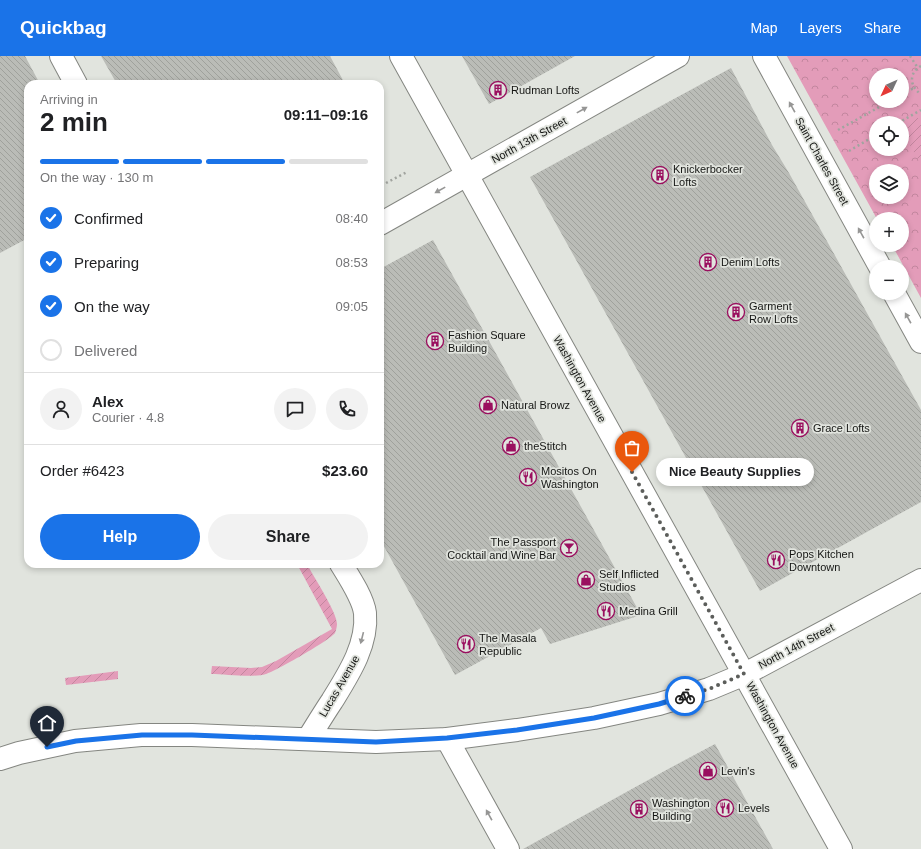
<!DOCTYPE html>
<html lang="en">
<head>
<meta charset="utf-8">
<style>
  :root { --surface:#fff; --page:#f2f2f2; --text:#202124; --muted:#757577; --line:#e0e0e0; --accent:#1a73e8 }
  body { margin:0; font-family:Arial,sans-serif; background:var(--page); color:var(--text); height:100vh; display:flex; flex-direction:column; font-size:15px; white-space:nowrap }
  * { box-sizing:border-box; margin:0 }
  p { font-size:13px; color:var(--muted) }
  .icon { flex:none; width:22px; height:22px; fill:none; stroke:currentColor; stroke-width:2; stroke-linecap:round; stroke-linejoin:round }
  .map { position:relative; flex:1; overflow:hidden }
  .drawer { position:absolute; left:24px; top:24px; width:360px; height:488px; display:flex; flex-direction:column; background:var(--surface); border-radius:12px; box-shadow:0 2px 6px #0003 }
  .drawer>* { flex:none }
  .needle { width:26px; rotate:226deg }
  .buttons { position:absolute; left:869px; top:12px; display:grid; gap:8px }
  .buttons a { display:grid; place-items:center; width:40px; height:40px; border-radius:50%; background:var(--surface); box-shadow:0 2px 6px #0003; font-size:20px }
  .pin { position:absolute; display:grid; place-items:center; width:34px; height:34px; color:#fff; margin:-41px -17px; border-radius:50% 50% 50% 0; rotate:-45deg; box-shadow:0 0 4px #0007 }
  .pin .icon { rotate:45deg }
  .courier { position:absolute; display:grid; place-items:center; width:40px; height:40px; margin:-20px; border:3px solid #1a73e8; border-radius:50%; background:#fff; color:#222; box-shadow:0 1px 5px #0007 }
  .bubble { position:absolute; height:28px; border-radius:14px; background:var(--surface); box-shadow:0 2px 6px #0003; font-size:13px; font-weight:800; line-height:28px; text-align:center }
  .summary em { font-style:normal; font-weight:800 }
  .summary div { display:flex; flex-direction:column-reverse }
  .summary { display:flex; align-items:center; justify-content:space-between; height:68px; padding:0 16px }
  h1 { font-size:26px; font-weight:800; line-height:30px }
  .bar { display:grid; grid-template-columns:repeat(4,1fr); gap:6px 4px; align-content:center; height:48px; padding:0 16px }
  .bar i { height:5px; border-radius:3px; background:var(--line) }
  .bar .selected { background:var(--accent) }
  .bar p { grid-column:span 4 }
  .line { display:flex; align-items:center; gap:10px; padding:0 16px; border-top:1px solid var(--line) }
  .line div { flex:1 }
  .round { display:grid; place-items:center; flex:none; width:42px; height:42px; border-radius:21px; background:var(--page) }
  ol { padding:0 16px; list-style:none }
  li { display:flex; align-items:center; gap:12px; height:44px }
  li p { margin-inline-start:auto }
  li .icon { padding:4px; border-radius:50%; background:var(--accent); color:#fff; stroke-width:4 }
  li:last-child { color:var(--muted) }
  li i { width:22px; height:22px; border:2px solid var(--line); border-radius:50% }
  .cta { display:flex; gap:8px; margin-top:auto; padding:8px 16px }
  .cta a { flex:1; height:46px; border-radius:24px; background:var(--accent); color:#fff; font-size:16px; font-weight:800; line-height:46px; text-align:center }
  .cta a+a { background:var(--page); color:var(--text) }
  header { display:flex; align-items:center; gap:24px; box-sizing:border-box; height:56px; padding:0 20px; background:var(--accent); color:#fff }
  header strong { font-size:19px }
  nav { display:flex; gap:22px; margin-inline-start:auto; font-size:14px }
  .map>svg:first-child { display:block }
  .park { fill:url(#park-crowns); fill-rule:evenodd }
  .garden { fill:url(#garden-furrows) }
  .building { fill:url(#building-back-hatch) }
  .lines { fill:none; stroke-linecap:round; stroke-linejoin:round }
  .minor-casing { stroke:#848681; stroke-width:24 }
  .secondary-casing { stroke:#848681; stroke-width:24 }
  .path { stroke:#a1a49f; stroke-width:2.5; stroke-dasharray:2 3; stroke-linecap:butt }
  .minor { stroke:#fff; stroke-width:22 }
  .secondary { stroke:#fff; stroke-width:22 }
  .oneway { fill:#969695 }
  .done { stroke:#5c5e5b; stroke-width:4; stroke-dasharray:0 7.2 }
  .route { stroke:#1a73e8; stroke-width:5 }
  .labels { text-anchor:middle; stroke-width:3.5; stroke-linejoin:round; paint-order:stroke }
  .poi-label { font-size:11px; fill:#151614; stroke:#e1e4de; text-anchor:start }
  .street-label { font-size:11px; fill:#151614; stroke:#e1e4de }
</style>
</head>
<body>
<header>
<strong>Quickbag</strong>
<nav><a>Map</a><a>Layers</a><a>Share</a></nav>
</header>
<div class="map">
<svg width="921" height="793" viewBox="0 0 921 793">
  <defs>
    <pattern id="park-crowns" width="20" height="18" patternUnits="userSpaceOnUse"><rect width="20" height="18" fill="#e39cb9"/><path d="M2 6a3 3 0 1 1 6 0M12 15a3 3 0 1 1 6 0" fill="none" stroke="#c2869e"/></pattern>
    <pattern id="garden-furrows" width="10" height="10" patternUnits="userSpaceOnUse"><rect width="10" height="10" fill="#e39cb9"/><path d="M-1 1l2-2M0 10L10 0M9 11l2-2" fill="none" stroke="#c2869e"/></pattern>
    <pattern id="building-back-hatch" width="6" height="6" patternUnits="userSpaceOnUse"><rect width="6" height="6" fill="#babcb7"/><path d="M-1 5l2 2M0 0l6 6M5-1l2 2" fill="none" stroke="#9fa19c"/></pattern>
  </defs>
  <rect width="100%" height="100%" fill="#e1e4de"/>
  <!-- park -->
  <path class="park" d="M787 0H921V242L892 189H902V163H877ZM876 19H902V45H876ZM876 67H902V93H876ZM876 115H902V141H876Z"/>
  <!-- garden -->
  <g class="garden">
    <path d="M914 61 921 63V109L902 75V67Z"/>
    <path d="M297 508H307C313 520 337 556 337 568 337 570 336 575 335 577 330 584 276 615 266 618 253 622 225 618 211 618L212 610 251 612 262 611 276 605 332 573Z"/>
    <path d="M118 615V623L66 629 65 622Z"/>
  </g>
  <!-- building -->
  <g class="building">
    <path d="M0 0H25L40 28H28V182L0 197Z"/>
    <path d="M101 0H330L345 28H117Z"/>
    <path d="M462 0H575L489 48Z"/>
    <path d="M731 12 772 89 789 117 921 354V446L760 535 530 121Z"/>
    <path d="M433 184 641 559 550 588 541 572 455 619 380 483V213Z"/>
    <path d="M715 688 773 793H523L670 712Z"/>
  </g>
  <g class="lines">
    <!-- minor casing -->
    <g class="minor-casing">
      <g id="minor">
        <path d="M61 0 76 28"/>
        <path d="M764 0 880 211"/>
        <path d="M380 168 678 0"/>
        <path d="M894 237 921 286"/>
        <path d="M308 683C316 670 324 657 332 645 348 619 368 589 365 557 363 542 349 521 341 508"/>
        <path d="M447 683 508 793"/>
      </g>
    </g>
    <!-- secondary casing -->
    <g class="secondary-casing">
      <g id="secondary">
        <path d="M401 0 841 793"/>
        <path d="M0 703 19 697 75 685 141 679H192L376 686 447 683 517 674 594 662 659 648 709 633 745 618 921 524"/>
      </g>
    </g>
    <!-- path -->
    <g class="path">
      <path d="M910 0 918 12"/>
      <path d="M921 10C908 17 910 31 921 38"/>
      <path d="M902 38 914 32"/>
      <path d="M898 67 921 54"/>
      <path d="M838 74 890 45"/>
      <path d="M849 95 876 79"/>
      <path d="M386 127 407 116"/>
    </g>
    <!-- minor -->
    <use href="#minor" class="minor"/>
    <!-- secondary -->
    <use href="#secondary" class="secondary"/>
  </g>
  <!-- one-way arrows -->
  <defs><path id="oneway-solid" d="M-6-.8H1V-3.2L6.5 0L1 3.2V.8H-6Z"/></defs>
  <g class="oneway">
    <use href="#oneway-solid" transform="translate(792 51) rotate(-119)"/>
    <use href="#oneway-solid" transform="translate(582 54) rotate(-29)"/>
    <use href="#oneway-solid" transform="translate(440 134) rotate(151)"/>
    <use href="#oneway-solid" transform="translate(861 177) rotate(-119)"/>
    <use href="#oneway-solid" transform="translate(908 262) rotate(-119)"/>
    <use href="#oneway-solid" transform="translate(362 582) rotate(104)"/>
    <use href="#oneway-solid" transform="translate(489 759) rotate(-119)"/>
  </g>
  <g class="lines">
    <!-- done -->
    <path class="done" d="M632 416 744 618 709 633 685 640"/>
    <!-- route -->
    <path class="route" d="M47 691 76 685 142 679H192L376 686 447 682 517 674 594 662 659 648 685 640"/>
  </g>
  <!-- icons -->
  <defs>
    <g id="building-ring" transform="scale(0.9)"><circle r="9.5" fill="#e1e4de" stroke="#9a0f5f" stroke-width="1.5"/><path d="M-4-6H4V6H1V3H-1V6H-4ZM-2.5-4.3h1.7v1.8h-1.7ZM.8-4.3h1.7v1.8H.8ZM-2.5-1h1.7V.8h-1.7ZM.8-1h1.7V.8H.8Z" fill="#9a0f5f"/></g>
    <g id="shop-ring" transform="scale(0.9)"><circle r="9.5" fill="#e1e4de" stroke="#9a0f5f" stroke-width="1.5"/><path d="M-5-2.5h2.3a2.7 3.5 0 0 1 5.4 0H5L5.5 6h-11ZM-1.5-2.5h3a1.5 2.3 0 0 0-3 0Z" fill="#9a0f5f"/></g>
    <g id="restaurant-ring" transform="scale(0.9)"><circle r="9.5" fill="#e1e4de" stroke="#9a0f5f" stroke-width="1.5"/><path d="M-5-6h1v4h1v-4h1v4h1v-4h1v5L-1.5 .5V6h-2V.5L-5-1ZM5-6V6H3V1.5H1.5Q1.5-4 5-6Z" fill="#9a0f5f"/></g>
    <g id="bar-ring" transform="scale(0.9)"><circle r="9.5" fill="#e1e4de" stroke="#9a0f5f" stroke-width="1.5"/><path d="M-6-5H6L.8 .8V4.5H3.5V6h-7V4.5H-.8V.8Z" fill="#9a0f5f"/></g>
  </defs>
  <g fill-rule="evenodd">
    <use href="#building-ring" x="498" y="34"/>
    <use href="#building-ring" x="660" y="119"/>
    <use href="#building-ring" x="708" y="206"/>
    <use href="#building-ring" x="736" y="256"/>
    <use href="#building-ring" x="435" y="285"/>
    <use href="#shop-ring" x="488" y="349"/>
    <use href="#building-ring" x="800" y="372"/>
    <use href="#shop-ring" x="511" y="390"/>
    <use href="#restaurant-ring" x="528" y="421"/>
    <use href="#bar-ring" x="569" y="492"/>
    <use href="#restaurant-ring" x="776" y="504"/>
    <use href="#shop-ring" x="586" y="524"/>
    <use href="#restaurant-ring" x="606" y="555"/>
    <use href="#restaurant-ring" x="466" y="588"/>
    <use href="#shop-ring" x="708" y="715"/>
    <use href="#restaurant-ring" x="725" y="752"/>
    <use href="#building-ring" x="639" y="753"/>
  </g>
  <g class="labels">
    <!-- poi labels -->
    <g class="poi-label">
      <text x="511" y="38">Rudman Lofts</text>
      <text x="673" y="117">Knickerbocker<tspan x="673" dy="13">Lofts</tspan></text>
      <text x="721" y="210">Denim Lofts</text>
      <text x="749" y="254">Garment<tspan x="749" dy="13">Row Lofts</tspan></text>
      <text x="448" y="283">Fashion Square<tspan x="448" dy="13">Building</tspan></text>
      <text x="501" y="353">Natural Browz</text>
      <text x="813" y="376">Grace Lofts</text>
      <text x="524" y="394">theStitch</text>
      <text x="541" y="419">Mositos On<tspan x="541" dy="13">Washington</tspan></text>
      <text x="556" y="490" text-anchor="end">The Passport<tspan x="556" dy="13">Cocktail and Wine Bar</tspan></text>
      <text x="789" y="502">Pops Kitchen<tspan x="789" dy="13">Downtown</tspan></text>
      <text x="599" y="522">Self Inflicted<tspan x="599" dy="13">Studios</tspan></text>
      <text x="619" y="559">Medina Grill</text>
      <text x="479" y="586">The Masala<tspan x="479" dy="13">Republic</tspan></text>
      <text x="721" y="719">Levin's</text>
      <text x="652" y="751">Washington<tspan x="652" dy="13">Building</tspan></text>
      <text x="738" y="756">Levels</text>
    </g>
    <!-- street labels -->
    <g class="street-label">
      <text transform="translate(529 84) rotate(-29)" y="4">North 13th Street</text>
      <text transform="translate(822 105) rotate(61)" y="4">Saint Charles Street</text>
      <text transform="translate(580 323) rotate(61)" y="4">Washington Avenue</text>
      <text transform="translate(796 590) rotate(-28)" y="4">North 14th Street</text>
      <text transform="translate(339 630) rotate(-60)" y="4">Lucas Avenue</text>
      <text transform="translate(773 669) rotate(61)" y="4">Washington Avenue</text>
    </g>
  </g>
</svg>
<div class="buttons">
<a><svg class="needle" viewBox="-14 -14 28 28"><path d="M0-13l5 13h-10z" fill="#e53935"/><path d="M0 13l5-13h-10z" fill="#757577"/></svg></a>
<a><svg class="icon" aria-label="locate" viewBox="0 0 24 24"><circle cx="12" cy="12" r="6"/><path d="M12 2v4M12 18v4M2 12h4M18 12h4"/></svg></a>
<a><svg class="icon" aria-label="layers" viewBox="0 0 24 24"><path d="M12 4l9 5-9 5-9-5zM3 14l9 5 9-5"/></svg></a>
<a>+</a>
<a>−</a>
</div>
<div class="pin" style="left:632px;top:416px;background:#ea580c"><svg class="icon" aria-label="bag" viewBox="0 0 24 24"><path d="M5 8h14l-1 12H6zM9 8a3 3 0 0 1 6 0"/></svg></div>
<div class="pin" style="left:47px;top:691px;background:#1f2937"><svg class="icon" aria-label="home" viewBox="0 0 24 24"><path d="M3 11l9-7 9 7M6 9v11h12V9"/></svg></div>
<div class="courier" style="left:685px;top:640px"><svg class="icon" aria-label="bike" viewBox="0 0 24 24"><circle cx="6" cy="16" r="4"/><circle cx="18" cy="16" r="4"/><path d="M6 16l4-8h5l3 8M10 8l3 8H6M13 5h3"/></svg></div>
<div class="bubble" style="left:656px;top:402px;width:158px">Nice Beauty Supplies</div>
<section class="drawer">
<div class="summary"><div><h1>2 min</h1><p>Arriving in</p></div><em>09:11–09:16</em></div>
<div class="bar"><i class="selected"></i><i class="selected"></i><i class="selected"></i><i></i><p>On the way · 130 m</p></div>
<ol>
<li><svg class="icon" aria-label="check" viewBox="0 0 24 24"><path d="M5 12l5 5 9-10"/></svg>Confirmed<p>08:40</p></li>
<li><svg class="icon" aria-label="check" viewBox="0 0 24 24"><path d="M5 12l5 5 9-10"/></svg>Preparing<p>08:53</p></li>
<li><svg class="icon" aria-label="check" viewBox="0 0 24 24"><path d="M5 12l5 5 9-10"/></svg>On the way<p>09:05</p></li>
<li><i></i>Delivered</li>
</ol>
<div class="line" style="height:72px"><a class="round"><svg class="icon" aria-label="person" viewBox="0 0 24 24"><circle cx="12" cy="8" r="4"/><path d="M4 21q1-7 8-7t8 7"/></svg></a><div><b>Alex</b><p>Courier · 4.8</p></div><a class="round"><svg class="icon" aria-label="chat" viewBox="0 0 24 24"><path d="M4 5h16v11H9l-5 4z"/></svg></a><a class="round"><svg class="icon" aria-label="phone" viewBox="0 0 24 24"><path d="M5 4h4l2 5-3 2q2 4 5 5l2-3 5 2v4C11 20 4 13 5 4z"/></svg></a></div>
<div class="line" style="height:52px"><div>Order #6423</div><b>$23.60</b></div>
<div class="cta"><a>Help</a><a>Share</a></div>
</section>
</div>
</body>
</html>
